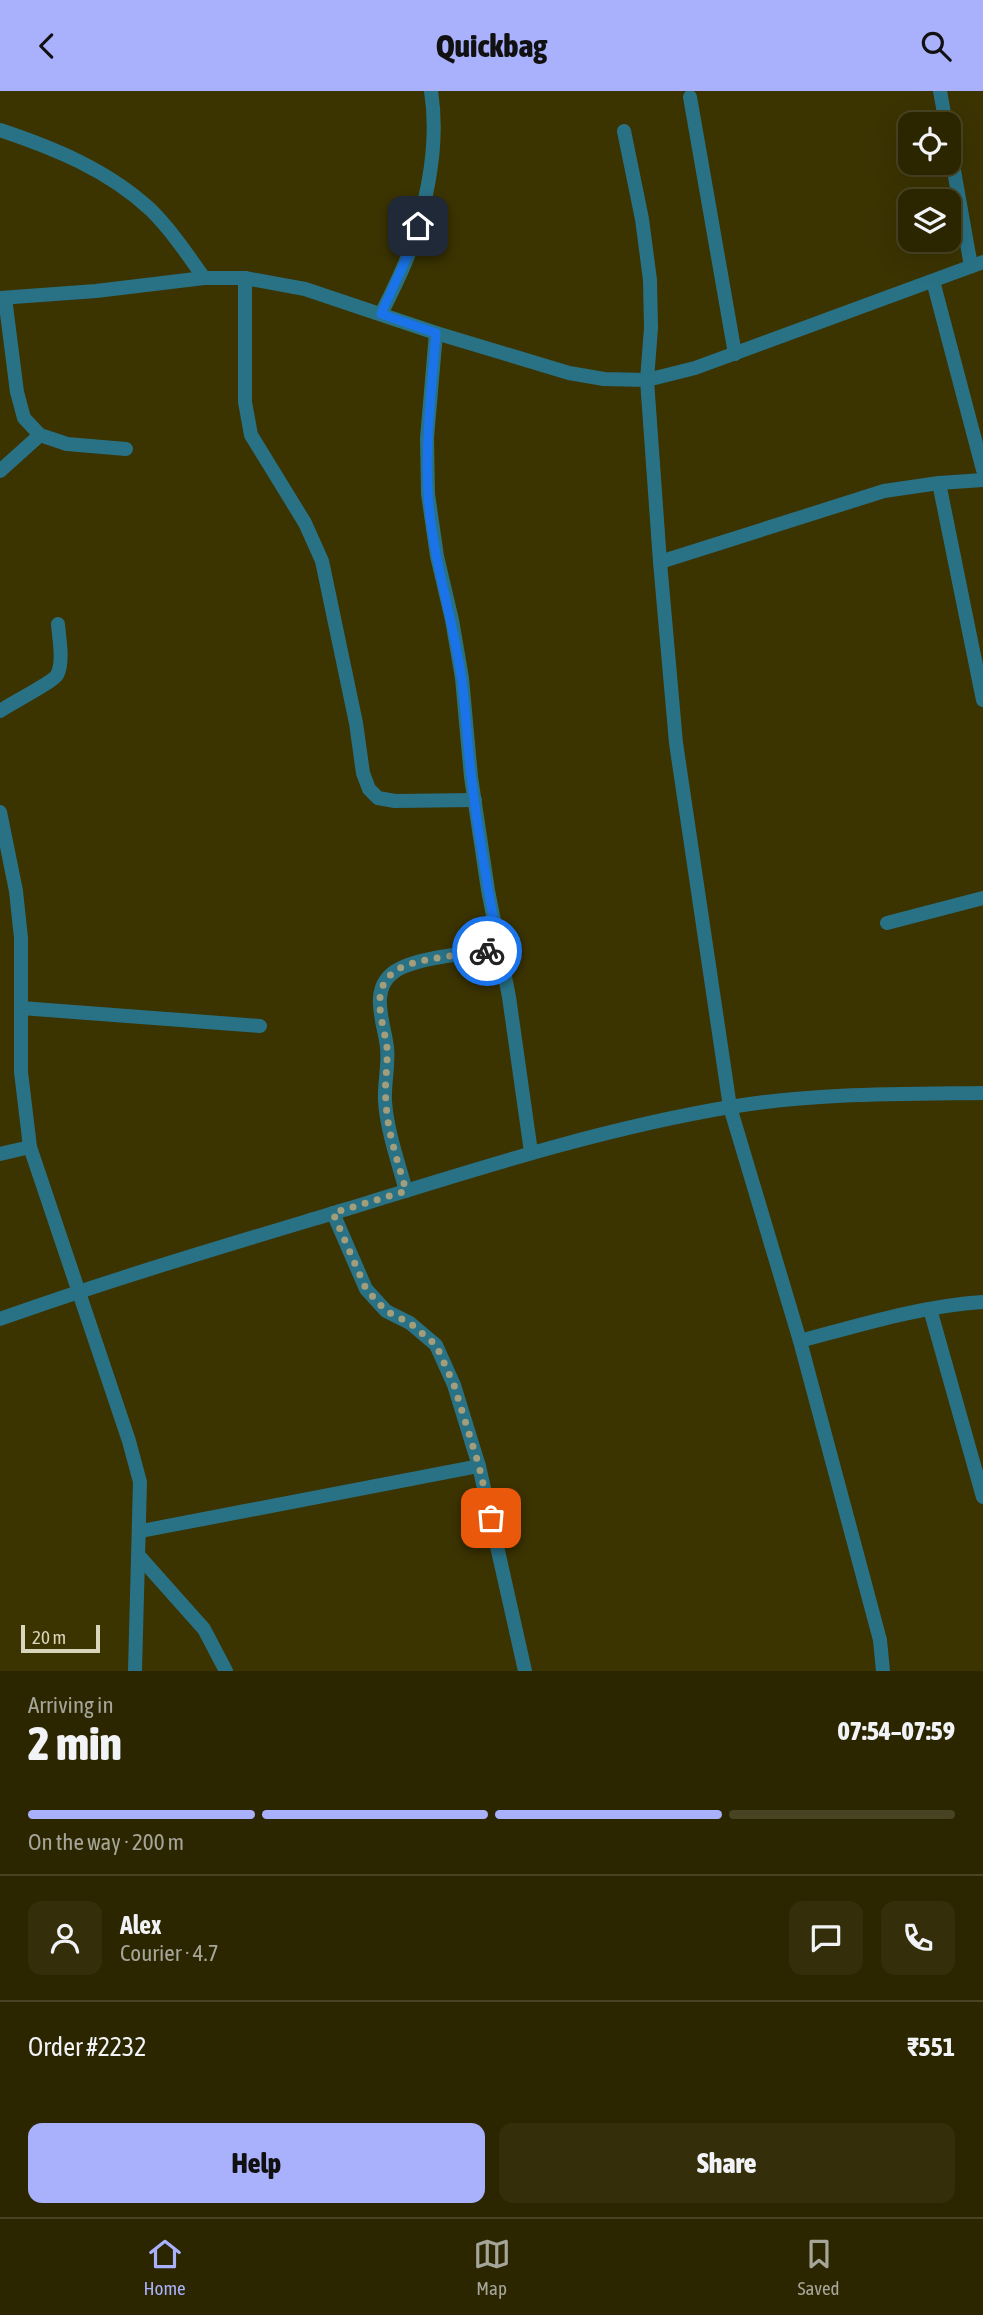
<!DOCTYPE html>
<html lang="en">
<head>
<meta charset="utf-8">
<style>
  :root { --surface:#2c2600; --page:#342e0a; --text:#f1f3f6; --muted:#a6a599; --line:#484322; --accent:#a9b0fc }
  body { margin:0; font-family:"Asap Condensed",sans-serif; background:var(--page); color:var(--text); height:100vh; display:flex; flex-direction:column; font-size:26px; white-space:nowrap }
  * { box-sizing:border-box; margin:0 }
  p { font-size:23px; color:var(--muted) }
  .icon { flex:none; width:38px; height:38px; fill:none; stroke:currentColor; stroke-width:2; stroke-linecap:round; stroke-linejoin:round }
  .map { position:relative; height:1580px; overflow:hidden }
  .panel { display:flex; flex-direction:column; background:var(--surface); flex:1 }
  .panel>* { flex:none }
  .tools { position:absolute; left:898px; top:21px; display:grid; gap:14px }
  .tools a { display:grid; place-items:center; width:63px; height:63px; border-radius:14px; background:var(--surface); box-shadow:0 7px 28px #0002,0 0 0 2px var(--line); font-size:35px }
  .scale { position:absolute; left:21px; bottom:18px; width:79px; box-sizing:border-box; padding-left:7px; border:4px solid #dad6bc; border-top:0; font-size:19px; line-height:24px; white-space:nowrap; color:#dad6bc; -webkit-text-stroke:5px #3b3300; paint-order:stroke }
  .pin { position:absolute; display:grid; place-items:center; width:60px; height:60px; color:#fff; margin:-30px; border-radius:14px; box-shadow:0 4px 10px #0006 }
  .courier { position:absolute; display:grid; place-items:center; width:70px; height:70px; margin:-35px; border:5px solid #1a73e8; border-radius:50%; background:#fff; color:#222; box-shadow:0 2px 9px #0007 }
  .summary em { font-style:normal; font-weight:800 }
  .summary div { display:flex; flex-direction:column-reverse }
  .summary { display:flex; align-items:center; justify-content:space-between; height:119px; padding:0 28px }
  h1 { font-size:46px; font-weight:800; line-height:52px }
  .bar { display:grid; grid-template-columns:repeat(4,1fr); gap:10px 7px; align-content:center; height:84px; padding:0 28px }
  .bar i { height:9px; border-radius:5px; background:var(--line) }
  .bar .current { background:var(--accent) }
  .bar p { grid-column:span 4 }
  .line { display:flex; align-items:center; gap:18px; padding:0 28px; border-top:2px solid var(--line) }
  .line div { flex:1 }
  .round { display:grid; place-items:center; flex:none; width:74px; height:74px; border-radius:14px; background:var(--page) }
  .primary-button { display:flex; gap:14px; margin-top:auto; padding:14px 28px }
  .primary-button a { flex:1; height:80px; border-radius:14px; background:var(--accent); color:#111; font-size:28px; font-weight:800; line-height:80px; text-align:center }
  .primary-button a+a { background:var(--page); color:var(--text) }
  header { display:flex; justify-content:space-between; align-items:center; height:91px; padding:0 28px; background:var(--accent); color:#111; font-size:32px; font-weight:800 }
  .dock { display:flex; justify-content:space-around; align-items:center; height:98px; border-top:2px solid var(--line); background:var(--surface); font-size:19px; color:var(--muted) }
  .dock a { display:grid; justify-items:center; gap:4px }
  .dock .current { color:var(--accent) }
  .map>svg:first-child { display:block }
  .lines { fill:none; stroke-linecap:round; stroke-linejoin:round }
  .minor { stroke:#297286; stroke-width:14 }
  .tertiary { stroke:#297286; stroke-width:14 }
  .done { stroke:#a29d7a; stroke-width:7; stroke-dasharray:0 12.6 }
  .route { stroke:#1a73e8; stroke-width:9 }
</style>
</head>
<body>
<header><svg class="icon" aria-label="back" viewBox="0 0 24 24"><path d="M15 5l-7 7 7 7"/></svg>Quickbag<svg class="icon" aria-label="search" viewBox="0 0 24 24"><circle cx="10" cy="10" r="6"/><path d="M15 15l6 6"/></svg></header>
<div class="map">
<svg width="983" height="1580" viewBox="0 0 983 1580">
  <rect width="100%" height="100%" fill="#3b3300"/>
  <g class="lines">
    <!-- minor -->
    <g class="minor">
      <path d="M940 0 946 33"/>
      <path d="M690 6 735 263"/>
      <path d="M0 39C54 57 108 79 151 119 171 139 188 164 204 187"/>
      <path d="M624 40 642 128 650 189 651 237 647 289 660 471 676 652 730 1016 800 1250 880 1549 883 1580"/>
      <path d="M948 46 971 175"/>
      <path d="M245 187V311L251 344 305 432 322 470 356 632 363 682 369 698 378 707 395 710 475 709"/>
      <path d="M933 190 983 379"/>
      <path d="M0 207 96 200 204 187H245L305 198 436 242 569 282 604 288 647 289 695 277 983 171"/>
      <path d="M5 207 17 301 24 327 40 344 67 353 126 358"/>
      <path d="M381 223C392 201 404 178 412 154 428 106 439 50 431 0"/>
      <path d="M436 242 427 347 428 403 437 465 452 529 462 587 471 686 488 799 509 906 531 1061"/>
      <path d="M0 380 40 344"/>
      <path d="M939 392 983 609"/>
      <path d="M660 471 884 400 939 392 983 389"/>
      <path d="M0 620C10 613 53 591 57 584 64 571 59 547 58 533"/>
      <path d="M887 832 983 807"/>
      <path d="M21 917 260 935"/>
      <path d="M0 1063 30 1056"/>
      <path d="M406 1100C398 1070 387 1040 385 1010 384 992 389 975 387 956 384 931 369 899 394 881 414 866 473 862 499 858"/>
      <path d="M333 1122 366 1198 386 1220 410 1232 436 1254 454 1294 479 1375 525 1580"/>
      <path d="M930 1218 983 1406"/>
      <path d="M0 1228C115 1187 231 1153 347 1118 474 1079 599 1038 730 1016 814 1002 899 1003 983 1002"/>
      <path d="M800 1250C860 1234 921 1215 983 1211"/>
      <path d="M141 1440 479 1375"/>
      <path d="M139 1465 204 1538 226 1580"/>
    </g>
    <!-- tertiary -->
    <path class="tertiary" d="M0 721 16 800 21 847V981L30 1056 129 1350 140 1391 135 1580"/>
  </g>
  <g class="lines">
    <!-- done -->
    <path class="done" d="M487 860C464 864 411 867 394 881 369 900 384 932 387 957 388 975 384 993 386 1010 387 1041 398 1070 406 1100L333 1122 366 1198 386 1220 410 1232 436 1254 454 1294 479 1375 491 1427"/>
    <!-- route -->
    <path class="route" d="M418 135 411 157 381 223 436 242C432 295 425 348 428 401 431 462 452 523 461 584 466 617 467 651 471 684 478 742 488 800 499 858L487 860"/>
  </g>
</svg>
<div class="tools">
<a><svg class="icon" aria-label="locate" viewBox="0 0 24 24"><circle cx="12" cy="12" r="6"/><path d="M12 2v4M12 18v4M2 12h4M18 12h4"/></svg></a>
<a><svg class="icon" aria-label="layers" viewBox="0 0 24 24"><path d="M12 4l9 5-9 5-9-5zM3 14l9 5 9-5"/></svg></a>
</div>
<div class="scale">20 m</div>
<div class="pin" style="left:491px;top:1427px;background:#ea580c"><svg class="icon" aria-label="bag" viewBox="0 0 24 24"><path d="M5 8h14l-1 12H6zM9 8a3 3 0 0 1 6 0"/></svg></div>
<div class="pin" style="left:418px;top:135px;background:#1f2937"><svg class="icon" aria-label="home" viewBox="0 0 24 24"><path d="M3 11l9-7 9 7M6 9v11h12V9"/></svg></div>
<div class="courier" style="left:487px;top:860px"><svg class="icon" aria-label="bike" viewBox="0 0 24 24"><circle cx="6" cy="16" r="4"/><circle cx="18" cy="16" r="4"/><path d="M6 16l4-8h5l3 8M10 8l3 8H6M13 5h3"/></svg></div>
</div>
<section class="panel">
<div class="summary"><div><h1>2 min</h1><p>Arriving in</p></div><em>07:54–07:59</em></div>
<div class="bar"><i class="current"></i><i class="current"></i><i class="current"></i><i></i><p>On the way · 200 m</p></div>
<div class="line" style="height:126px"><a class="round"><svg class="icon" aria-label="person" viewBox="0 0 24 24"><circle cx="12" cy="8" r="4"/><path d="M4 21q1-7 8-7t8 7"/></svg></a><div><b>Alex</b><p>Courier · 4.7</p></div><a class="round"><svg class="icon" aria-label="chat" viewBox="0 0 24 24"><path d="M4 5h16v11H9l-5 4z"/></svg></a><a class="round"><svg class="icon" aria-label="phone" viewBox="0 0 24 24"><path d="M5 4h4l2 5-3 2q2 4 5 5l2-3 5 2v4C11 20 4 13 5 4z"/></svg></a></div>
<div class="line" style="height:91px"><div>Order #2232</div><b>₹551</b></div>
<div class="primary-button"><a>Help</a><a>Share</a></div>
</section>
<nav class="dock">
<a class="current"><svg class="icon" aria-label="home" viewBox="0 0 24 24"><path d="M3 11l9-7 9 7M6 9v11h12V9"/></svg>Home</a>
<a><svg class="icon" aria-label="map" viewBox="0 0 24 24"><path d="M3 6l6-2 6 2 6-2v14l-6 2-6-2-6 2zM9 4v14M15 6v14"/></svg>Map</a>
<a><svg class="icon" aria-label="saved" viewBox="0 0 24 24"><path d="M7 4h10v16l-5-4-5 4z"/></svg>Saved</a>
</nav>
</body>
</html>
